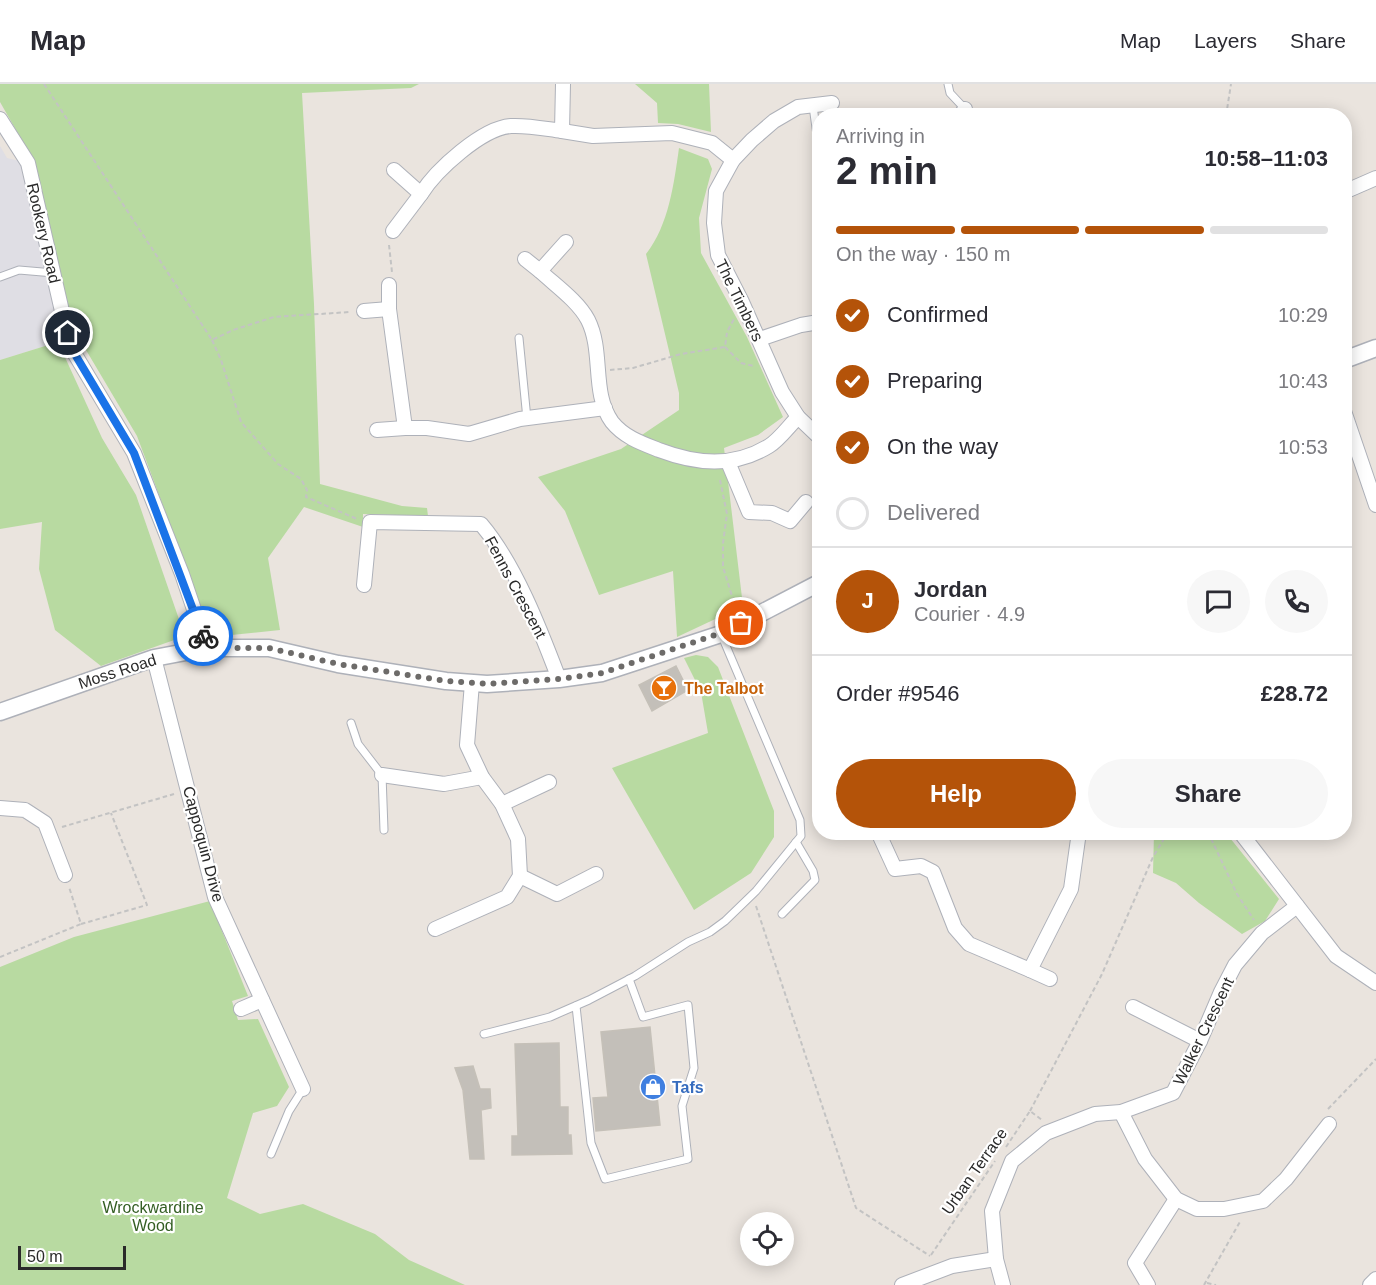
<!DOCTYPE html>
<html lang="en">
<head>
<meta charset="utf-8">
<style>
  :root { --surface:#fff; --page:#f7f7f7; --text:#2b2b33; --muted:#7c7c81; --line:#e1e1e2; --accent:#b45309 }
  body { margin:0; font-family:Arial,sans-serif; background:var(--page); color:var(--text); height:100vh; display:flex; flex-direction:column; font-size:22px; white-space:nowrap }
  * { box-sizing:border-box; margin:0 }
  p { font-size:20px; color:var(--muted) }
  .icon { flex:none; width:33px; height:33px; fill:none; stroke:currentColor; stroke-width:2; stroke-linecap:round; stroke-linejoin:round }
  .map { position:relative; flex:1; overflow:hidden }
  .side { position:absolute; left:812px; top:24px; width:540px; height:732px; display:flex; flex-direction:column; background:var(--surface); border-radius:24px; box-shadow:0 3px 15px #0003 }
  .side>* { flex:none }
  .tools { position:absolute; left:740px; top:1128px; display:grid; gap:12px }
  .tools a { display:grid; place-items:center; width:54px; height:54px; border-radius:50%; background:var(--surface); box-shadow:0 3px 15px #0003; font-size:30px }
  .scale { position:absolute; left:18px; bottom:15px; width:108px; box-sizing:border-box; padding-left:6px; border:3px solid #2a2a2a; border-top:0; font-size:16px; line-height:21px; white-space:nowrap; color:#2a2a2a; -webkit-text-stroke:4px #fff; paint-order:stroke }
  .pin { position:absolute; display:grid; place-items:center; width:51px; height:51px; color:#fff; margin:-26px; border:3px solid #fff; border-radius:50%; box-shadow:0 2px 6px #0007 }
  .courier { position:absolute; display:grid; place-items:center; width:60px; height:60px; margin:-30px; border:4px solid #1a73e8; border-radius:50%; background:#fff; color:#222; box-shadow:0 2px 8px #0007 }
  .summary em { font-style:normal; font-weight:600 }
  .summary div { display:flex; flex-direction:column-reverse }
  .summary { display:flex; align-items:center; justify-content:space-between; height:102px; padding:0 24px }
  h1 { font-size:39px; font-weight:600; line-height:45px }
  .bar { display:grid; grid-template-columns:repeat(4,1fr); gap:9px 6px; align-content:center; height:72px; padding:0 24px }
  .bar i { height:8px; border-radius:4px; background:var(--line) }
  .bar .active { background:var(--accent) }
  .bar p { grid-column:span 4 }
  .line { display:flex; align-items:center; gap:15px; padding:0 24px; border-top:2px solid var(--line) }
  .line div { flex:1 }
  .round { display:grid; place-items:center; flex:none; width:63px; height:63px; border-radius:32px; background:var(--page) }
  ol { padding:0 24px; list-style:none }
  li { display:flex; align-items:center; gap:18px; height:66px }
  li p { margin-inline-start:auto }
  li .icon { padding:6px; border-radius:50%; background:var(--accent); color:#fff; stroke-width:4 }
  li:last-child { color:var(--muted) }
  li i { width:33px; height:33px; border:3px solid var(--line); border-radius:50% }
  .primary-button { display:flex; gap:12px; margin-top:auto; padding:12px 24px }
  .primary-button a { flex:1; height:69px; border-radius:36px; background:var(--accent); color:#fff; font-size:24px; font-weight:600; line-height:69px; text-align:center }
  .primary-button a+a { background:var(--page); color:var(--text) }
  header { display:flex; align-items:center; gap:36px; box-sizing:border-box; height:84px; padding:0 30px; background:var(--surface); border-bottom:2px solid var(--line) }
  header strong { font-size:28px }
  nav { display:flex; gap:33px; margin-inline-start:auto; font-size:21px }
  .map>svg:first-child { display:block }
  .industrial { fill:#dfdee4 }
  .green { fill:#b8daa1 }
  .building { fill:#c3bfb9; stroke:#c5c0b8; stroke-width:1.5 }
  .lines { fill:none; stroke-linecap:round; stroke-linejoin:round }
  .service-casing { stroke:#aeb1b9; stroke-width:9 }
  .minor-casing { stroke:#aeb1b9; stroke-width:16 }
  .tertiary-casing { stroke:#aeb1b9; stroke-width:19 }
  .path { stroke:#c3c3c3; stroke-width:2; stroke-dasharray:4.5 3; stroke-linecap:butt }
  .service { stroke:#fff; stroke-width:7 }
  .minor { stroke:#fff; stroke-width:14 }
  .tertiary { stroke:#fff; stroke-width:16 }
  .done { stroke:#6d6b69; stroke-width:6; stroke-dasharray:0 10.8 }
  .route { stroke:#1a73e8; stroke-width:8 }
  .labels { text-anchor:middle; stroke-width:4.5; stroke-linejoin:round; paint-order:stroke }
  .street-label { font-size:16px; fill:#2a2a2a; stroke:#fff }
  .food-label { font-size:16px; font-weight:bold; fill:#c56008; stroke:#fff; text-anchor:start }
  .shop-label { font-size:16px; font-weight:bold; fill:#366cbe; stroke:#fff; text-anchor:start }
  .park-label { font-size:16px; fill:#335e23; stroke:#fff }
</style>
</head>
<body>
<header>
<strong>Map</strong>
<nav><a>Map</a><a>Layers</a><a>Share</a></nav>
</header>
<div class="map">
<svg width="1376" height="1201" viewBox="0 0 1376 1201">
  <rect width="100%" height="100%" fill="#eae4de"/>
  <!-- industrial -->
  <path class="industrial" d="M0 62 7 74 28 79 68 250 58 258 0 276Z"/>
  <!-- green -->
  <g class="green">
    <path d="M0 0H419L411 4 302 9 314 220 320 400 402 422 427 424 428 432 363 430V443L304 423 268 474 280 546 212 553 137 352 86 266 70 233 36 81 0 18Z"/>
    <path d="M635 0H709L711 48 678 40 658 39 657 19Z"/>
    <path d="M679 64 708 75 712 85 699 134 701 169 747 253 783 333 758 351 724 364 743 522 677 553 673 487 599 511 565 427 538 393 621 365 679 326V309L646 170C669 141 674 99 679 64Z"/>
    <path d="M58 258 102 354 136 411 181 541 177 555 101 582 55 546 39 485 42 438 0 445V276Z"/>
    <path d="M696 571 708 573 718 583 774 727V753L751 789 694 826 612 684 708 649 701 608 684 574Z"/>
    <path d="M1154 749H1226L1279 815 1265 837 1242 850 1199 819 1176 799 1153 789Z"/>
    <path d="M210 817 248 912 232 917 238 936 258 935 289 1003 277 1022 253 1029 227 1114 260 1130 303 1120 375 1150 409 1176 465 1201H0V883L74 853Z"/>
  </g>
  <!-- building -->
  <g class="building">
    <path d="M676 582 688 606 652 627 639 601Z"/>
    <path d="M650 943 660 1041 596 1047 593 1014 608 1013 601 948Z"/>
    <path d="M559 959 560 1023H568V1051H571L572 1070 512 1071V1052H518L515 960Z"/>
    <path d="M473 982 480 1005H490L491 1024 481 1026 484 1075H470L463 1006 455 984Z"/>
  </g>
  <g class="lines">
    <!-- service casing -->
    <g class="service-casing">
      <g id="service">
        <path d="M948 0 950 9 965 25"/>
        <path d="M813 22 819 66"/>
        <path d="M0 193 19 186 54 189"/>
        <path d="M519 254 527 335"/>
        <path d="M351 639 358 660 382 691 384 746"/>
        <path d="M782 830 815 796 813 787 796 758"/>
        <path d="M576 922 591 1059 605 1095 688 1075 682 1022 694 984 688 921 643 933 629 895"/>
        <path d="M484 950 550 933 589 916 635 892 688 858 710 848 725 837 756 807 801 752 800 736 721 550"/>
        <path d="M271 1070 289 1027 303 1005"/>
      </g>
    </g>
    <!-- minor casing -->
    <g class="minor-casing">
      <g id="minor">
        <path d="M960 32 965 25"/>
        <path d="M0 35 28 79 70 262 134 369 182 490 207 564"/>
        <path d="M562 47 593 52 672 49 712 59 733 76"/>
        <path d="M1344 108 1376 94"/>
        <path d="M421 110C436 86 482 44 511 42 528 41 546 45 562 47L563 0"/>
        <path d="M393 147 421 110 394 86"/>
        <path d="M566 158 540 187C555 201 578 217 588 236 604 268 591 309 612 338 624 353 641 359 659 366 696 380 733 384 769 362 779 356 789 342 798 333"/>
        <path d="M525 175 540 187"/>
        <path d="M389 201V225L405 344H427L469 350 520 335 605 324"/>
        <path d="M364 227 389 225"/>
        <path d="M760 255 801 241 819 238"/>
        <path d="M1344 327 1376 421"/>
        <path d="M377 346 405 344"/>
        <path d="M819 353 798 333 782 308 742 218 718 171 714 139 716 107 733 76 752 56 774 37 798 23 832 19"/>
        <path d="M728 378 749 428 772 429 790 437 806 418"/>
        <path d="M364 501 370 438 481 440C515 480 540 545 559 595"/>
        <path d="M154 574 215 813 303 1005"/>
        <path d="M382 691 444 700 482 693"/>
        <path d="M502 720 549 698"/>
        <path d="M0 724 25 726 45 739 65 791"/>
        <path d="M878 748 895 785 921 782 933 788 955 844 969 860 1030 886"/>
        <path d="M1240 748 1336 872 1376 899"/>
        <path d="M520 792 557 810 596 790"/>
        <path d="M435 845 507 813 520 792 518 755 502 720 482 693 467 661 472 599"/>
        <path d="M1050 895 1030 886 1071 805 1079 748"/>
        <path d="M1133 923 1200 957"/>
        <path d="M241 925 262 916"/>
        <path d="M1121 1028 1145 1075 1176 1115 1197 1125H1224L1263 1117 1286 1095 1329 1040"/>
        <path d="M902 1201 952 1182 996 1175"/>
        <path d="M1003 1201 996 1175 992 1127 1012 1077 1046 1049 1095 1030 1121 1028 1173 1009 1200 957 1221 908 1235 881 1262 849 1297 822"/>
        <path d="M1148 1201 1135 1179 1176 1115"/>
        <path d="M1370 1201 1376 1195"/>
      </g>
    </g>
    <!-- tertiary casing -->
    <g class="tertiary-casing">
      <g id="tertiary">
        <path d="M1344 276 1376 264"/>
        <path d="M0 628 154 574 207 564H269L338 580 446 597 487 600 559 595 602 589 721 550 819 499"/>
      </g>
    </g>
    <!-- path -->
    <g class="path">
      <path d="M44 0 212 256 233 246 274 233 350 228"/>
      <path d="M1226 32 1231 0"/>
      <path d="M389 161 392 188"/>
      <path d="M212 256 221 276 241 338 278 380 301 395 307 406 306 413 357 435"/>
      <path d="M725 263 741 279 754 282"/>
      <path d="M610 286 633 284 681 270 725 263 727 248 734 235"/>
      <path d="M720 396 727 430 723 459V483L736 525"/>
      <path d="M62 743 174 710"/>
      <path d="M1208 748 1237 810 1254 836"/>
      <path d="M756 822 856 1124 930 1172"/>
      <path d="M81 840 147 821 111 729"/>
      <path d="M0 873 81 840 69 803"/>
      <path d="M1328 1025 1376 975"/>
      <path d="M1030 1027 1102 890 1153 773 1168 748"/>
      <path d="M1006 1063 1030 1027 1042 1036"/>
      <path d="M931 1171 995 1077"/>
      <path d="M1207 1199 1216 1201"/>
      <path d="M1204 1201 1241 1136"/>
    </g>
    <!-- service -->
    <use href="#service" class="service"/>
    <!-- minor -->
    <use href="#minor" class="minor"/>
    <!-- tertiary -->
    <use href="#tertiary" class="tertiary"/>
  </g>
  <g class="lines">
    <!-- done -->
    <path class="done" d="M203 552 207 564H269L338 580 446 597 488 600 559 595 602 589 721 549 741 539"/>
    <!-- route -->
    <path class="route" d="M68 249 70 262 134 369 203 552"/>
  </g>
  <!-- icons -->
  <defs>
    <g id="bar-disc" transform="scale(1.35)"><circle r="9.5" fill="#e8710a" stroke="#fff"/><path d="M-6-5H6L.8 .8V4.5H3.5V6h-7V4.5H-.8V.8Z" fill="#fff"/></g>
    <g id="shop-disc" transform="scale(1.35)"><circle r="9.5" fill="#3f7fe0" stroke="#fff"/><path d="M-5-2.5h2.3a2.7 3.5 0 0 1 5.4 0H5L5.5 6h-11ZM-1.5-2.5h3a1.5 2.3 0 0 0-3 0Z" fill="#fff"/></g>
  </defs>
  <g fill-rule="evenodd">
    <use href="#bar-disc" x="664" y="604"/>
    <use href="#shop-disc" x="653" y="1003"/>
  </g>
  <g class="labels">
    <!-- street labels -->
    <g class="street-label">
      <text transform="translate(44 149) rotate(77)" y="6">Rookery Road</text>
      <text transform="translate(740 216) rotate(64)" y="6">The Timbers</text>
      <text transform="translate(516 503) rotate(62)" y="6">Fenns Crescent</text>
      <text transform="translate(117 587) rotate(-18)" y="6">Moss Road</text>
      <text transform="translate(204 760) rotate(75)" y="6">Cappoquin Drive</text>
      <text transform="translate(1203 947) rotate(-64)" y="6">Walker Crescent</text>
      <text transform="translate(974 1087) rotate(-55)" y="6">Urban Terrace</text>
    </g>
    <!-- food labels -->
    <g class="food-label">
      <text x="684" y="610">The Talbot</text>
    </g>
    <!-- shop labels -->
    <g class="shop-label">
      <text x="672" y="1009">Tafs</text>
    </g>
    <!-- park labels -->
    <g class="park-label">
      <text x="153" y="1129">Wrockwardine<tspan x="153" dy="18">Wood</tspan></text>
    </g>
  </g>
</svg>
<div class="tools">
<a><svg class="icon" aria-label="locate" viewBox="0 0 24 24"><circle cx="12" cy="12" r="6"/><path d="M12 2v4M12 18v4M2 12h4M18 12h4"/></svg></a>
</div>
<div class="scale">50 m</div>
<div class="pin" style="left:741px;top:539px;background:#ea580c"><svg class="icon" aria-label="bag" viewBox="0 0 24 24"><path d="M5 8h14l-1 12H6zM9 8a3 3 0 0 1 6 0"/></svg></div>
<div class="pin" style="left:68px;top:249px;background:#1f2937"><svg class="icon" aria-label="home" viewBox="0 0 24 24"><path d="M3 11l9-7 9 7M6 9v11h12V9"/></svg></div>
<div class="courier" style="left:203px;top:552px"><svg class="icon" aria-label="bike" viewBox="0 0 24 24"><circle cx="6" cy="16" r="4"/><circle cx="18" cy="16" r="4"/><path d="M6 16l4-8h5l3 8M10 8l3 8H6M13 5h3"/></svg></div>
<section class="side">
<div class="summary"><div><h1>2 min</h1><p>Arriving in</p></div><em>10:58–11:03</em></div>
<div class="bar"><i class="active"></i><i class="active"></i><i class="active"></i><i></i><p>On the way · 150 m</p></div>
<ol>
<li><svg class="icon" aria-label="check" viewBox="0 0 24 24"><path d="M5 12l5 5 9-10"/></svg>Confirmed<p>10:29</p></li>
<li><svg class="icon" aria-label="check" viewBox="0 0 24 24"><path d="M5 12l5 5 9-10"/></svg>Preparing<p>10:43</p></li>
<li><svg class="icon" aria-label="check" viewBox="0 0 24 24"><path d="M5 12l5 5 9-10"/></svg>On the way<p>10:53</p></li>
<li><i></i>Delivered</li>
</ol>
<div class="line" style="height:108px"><b class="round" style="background:var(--accent);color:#fff">J</b><div><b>Jordan</b><p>Courier · 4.9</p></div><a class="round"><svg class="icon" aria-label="chat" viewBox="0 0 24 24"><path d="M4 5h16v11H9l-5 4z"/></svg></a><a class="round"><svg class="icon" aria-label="phone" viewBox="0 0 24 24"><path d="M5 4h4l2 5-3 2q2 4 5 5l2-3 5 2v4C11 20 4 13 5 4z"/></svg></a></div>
<div class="line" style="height:78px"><div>Order #9546</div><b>£28.72</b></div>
<div class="primary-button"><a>Help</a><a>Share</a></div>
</section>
</div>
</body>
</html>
